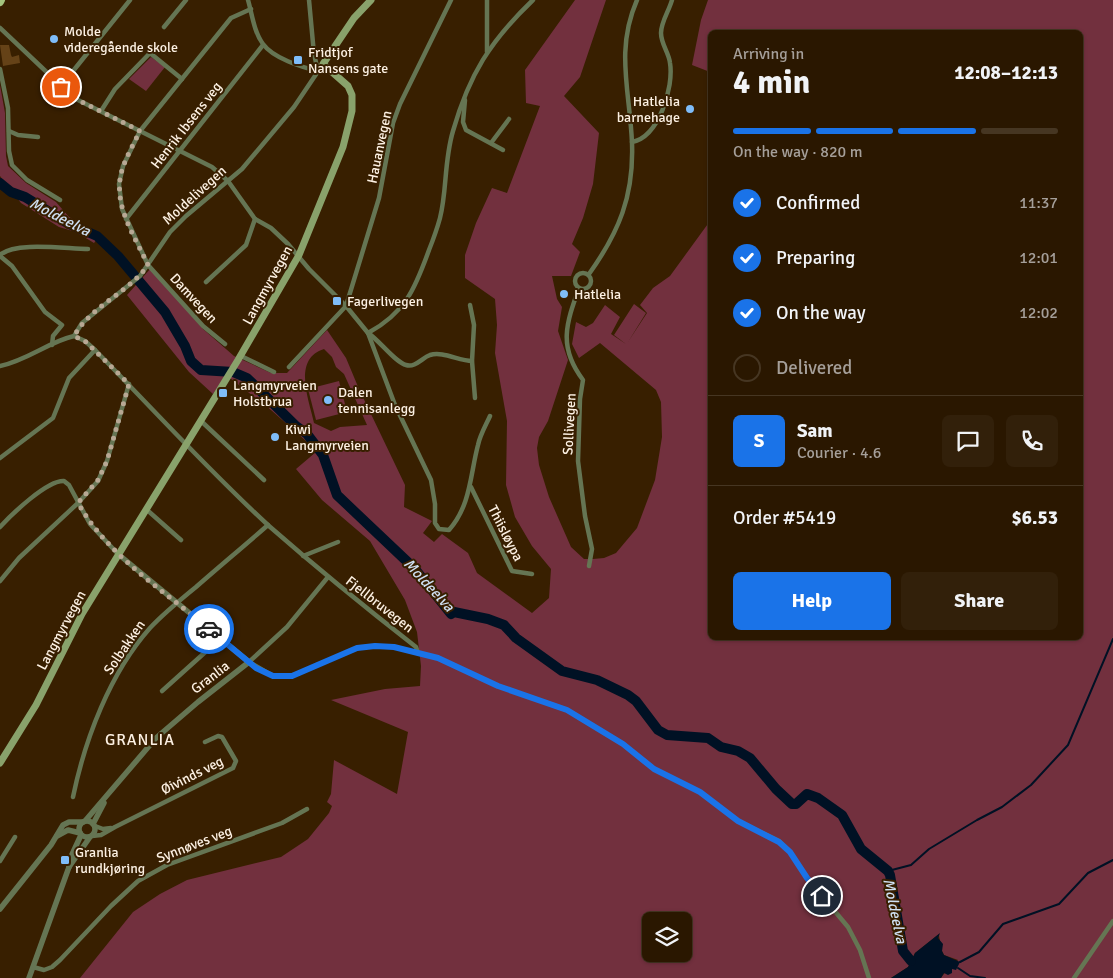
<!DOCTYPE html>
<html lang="en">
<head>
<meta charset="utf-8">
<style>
  :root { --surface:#2a1700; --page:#32200a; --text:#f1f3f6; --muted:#a59f99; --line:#463622; --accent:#1a73e8 }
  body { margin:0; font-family:Signika,sans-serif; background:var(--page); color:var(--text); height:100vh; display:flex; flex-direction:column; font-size:19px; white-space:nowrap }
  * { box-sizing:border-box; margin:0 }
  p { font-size:16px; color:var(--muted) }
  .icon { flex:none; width:28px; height:28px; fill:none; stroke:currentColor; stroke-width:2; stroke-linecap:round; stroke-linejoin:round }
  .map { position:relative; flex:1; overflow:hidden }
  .sheet { position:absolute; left:708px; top:30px; width:375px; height:610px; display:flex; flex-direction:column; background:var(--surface); border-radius:8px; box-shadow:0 1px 4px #0004,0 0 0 1px var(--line) }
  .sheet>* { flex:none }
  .fabs { position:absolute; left:642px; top:912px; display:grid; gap:10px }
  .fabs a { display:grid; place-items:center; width:50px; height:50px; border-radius:8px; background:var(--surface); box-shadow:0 1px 4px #0004,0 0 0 1px var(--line); font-size:25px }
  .pin { position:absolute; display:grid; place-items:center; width:42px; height:42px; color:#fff; margin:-21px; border:2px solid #fff; border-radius:50%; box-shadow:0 1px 5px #0007 }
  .courier { position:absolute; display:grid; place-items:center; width:50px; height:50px; margin:-25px; border:4px solid #1a73e8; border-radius:50%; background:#fff; color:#222; box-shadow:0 1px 6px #0007 }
  .summary em { font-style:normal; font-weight:800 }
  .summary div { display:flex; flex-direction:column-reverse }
  .summary { display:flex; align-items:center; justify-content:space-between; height:85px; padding:0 25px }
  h1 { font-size:32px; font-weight:800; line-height:38px }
  .bar { display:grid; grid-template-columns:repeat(4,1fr); gap:8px 5px; align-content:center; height:60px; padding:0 25px }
  .bar i { height:6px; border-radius:4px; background:var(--line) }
  .bar .selected { background:var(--accent) }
  .bar p { grid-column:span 4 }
  .line { display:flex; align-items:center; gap:12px; padding:0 25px; border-top:1px solid var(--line) }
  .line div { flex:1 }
  .round { display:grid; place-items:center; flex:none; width:52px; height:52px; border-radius:8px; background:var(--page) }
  ol { padding:0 25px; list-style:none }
  li { display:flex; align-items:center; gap:15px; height:55px }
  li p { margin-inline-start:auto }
  li .icon { padding:5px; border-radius:50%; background:var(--accent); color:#fff; stroke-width:4 }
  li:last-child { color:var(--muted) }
  li i { width:28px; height:28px; border:2px solid var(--line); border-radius:50% }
  .button { display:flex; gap:10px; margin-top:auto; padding:10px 25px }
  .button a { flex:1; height:58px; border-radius:8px; background:var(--accent); color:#fff; font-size:20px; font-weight:800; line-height:58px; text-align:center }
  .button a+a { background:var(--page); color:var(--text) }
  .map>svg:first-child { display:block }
  .green { fill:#72303e; fill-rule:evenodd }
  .water { fill:#001124 }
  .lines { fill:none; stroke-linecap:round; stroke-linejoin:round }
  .stream { stroke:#001124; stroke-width:2 }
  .river { stroke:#001124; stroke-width:10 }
  .building { fill:#654217 }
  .minor { stroke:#657553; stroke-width:4.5 }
  .tertiary { stroke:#657553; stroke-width:5.5 }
  .secondary { stroke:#89a26b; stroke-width:7 }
  .primary { stroke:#a4c47e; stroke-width:8 }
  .done { stroke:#b8a894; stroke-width:5; stroke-dasharray:0 9 }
  .route { stroke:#1a73e8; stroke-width:6 }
  .poi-dot { fill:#7fbdf9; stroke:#381f00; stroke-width:2 }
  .labels { text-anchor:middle; stroke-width:4; stroke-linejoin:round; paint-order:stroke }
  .poi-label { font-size:14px; fill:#fdf1e3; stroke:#381f00; text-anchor:start }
  .street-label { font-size:14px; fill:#fdf1e3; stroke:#381f00 }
  .water-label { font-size:15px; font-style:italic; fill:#cfe0f2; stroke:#381f00 }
  .quarter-label { font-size:16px; letter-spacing:1px; fill:#fdf1e3; stroke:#381f00 }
</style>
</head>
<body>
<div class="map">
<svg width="1113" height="978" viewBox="0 0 1113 978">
  <rect width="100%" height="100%" fill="#381f00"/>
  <!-- green -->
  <g class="green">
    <path d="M575 0H606L580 77 564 96 599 133 593 184 583 218 572 244 580 252 571 276H552L557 299 562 307 558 331 568 360 548 421 539 437 537 448 539 465 549 497 571 547 584 559H593L604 558 616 553 637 528 655 480 662 437 661 402 656 390 600 343 579 358 572 344 576 322 586 327 593 323 605 305 620 317 611 334 626 344 614 335 634 304 646 313 628 342 647 313 640 305 653 288 670 276 710 221V638H1080V32H710V72L692 65 701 20 708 0H1113V978H941C945 971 953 967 958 960L944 955 942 951C942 944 939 940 939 934L915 953 908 967 891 978H80L133 912 160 894 187 880 281 857 308 839 329 813 332 806 327 802 331 794 334 760 397 794 408 732 331 700 385 689 420 686 421 666 417 632 405 600 370 541 322 500 296 469 316 452 315 449 271 410 226 375 213 394 189 372 127 295 151 268 203 329 234 356 271 373H287L327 330 346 358 359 389 405 485 404 507 432 521 423 533 434 542 442 534 468 553 477 573 532 613 549 598 551 569 532 546 515 517 506 485 507 421 495 353 497 325 495 299 465 278V255L476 223 492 188 507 193 540 106 526 103 525 70ZM324 349 332 357 336 367 344 374 367 425 340 427 331 431 314 423C309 400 292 359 324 349ZM651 921H684V954H651Z"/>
    <path d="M151 57 165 67 146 91 129 79Z"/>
    <path d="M0 85 5 113 6 156 8 166 26 183 56 202 69 217 100 235 94 243 76 232 59 227 21 203 0 176Z"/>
    <path d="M339 381 347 412 316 420 308 389Z"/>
  </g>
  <!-- water -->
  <path class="water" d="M940 933 938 938 943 944 942 951 944 955 960 962 956 970 952 969V973L948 975 944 973 941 978H891L908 967 915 953Z"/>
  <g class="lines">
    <!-- stream -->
    <g class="stream">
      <path d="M888 871 911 865 929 849 977 820 1002 807 1031 785 1068 745 1113 639"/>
      <path d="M960 962 979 952 1003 924 1059 904 1088 873 1113 860"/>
      <path d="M958 968 970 976 985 978"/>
    </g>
    <!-- river -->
    <path class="river" d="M0 183 11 192 25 197 69 224 97 236 118 256 165 312 185 346 191 361 201 370 233 372 247 378 296 426 307 434 323 455 337 495 415 569 451 614 454 612 488 619 504 625 516 638 562 671 597 680 628 695 636 701 658 730 667 735 708 738 721 747 738 751 750 758 776 789 792 804H796L807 794 818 798 842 815 861 849 888 871 890 875 903 951 911 961"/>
  </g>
  <!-- building -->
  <path class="building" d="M0 45H9L11 55 12 57 19 55 20 63 3 66Z"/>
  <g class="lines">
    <!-- minor -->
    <g class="minor">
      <path d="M248 0C252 14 254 32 263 44 273 58 301 67 318 71L314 54 309 0"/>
      <path d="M164 27 186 0"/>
      <path d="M0 28 74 98 212 167 228 181 255 219 271 228 288 244 309 269 346 306 368 333C405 313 415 289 429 250 433 240 437 229 440 218 447 191 444 161 453 131 469 75 490 41 533 0"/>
      <path d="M487 52V0"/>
      <path d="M0 69 8 108 9 151 12 165 27 180 60 200"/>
      <path d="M465 100 463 122 466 130 503 150"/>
      <path d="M49 101 130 0"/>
      <path d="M101 111 115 89 150 53 182 79"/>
      <path d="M9 131 18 135 38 137"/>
      <path d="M632 142C659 137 674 87 670 63 669 53 661 44 661 33 661 22 669 11 672 0"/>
      <path d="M491 143 509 119"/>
      <path d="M126 219 263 45"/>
      <path d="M0 255C15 241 67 249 88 249"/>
      <path d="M0 256 12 266 45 312 62 325 53 336 52 345"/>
      <circle cx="583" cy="281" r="8"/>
      <path d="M589 274C619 232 634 196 632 143 630 92 615 50 637 0"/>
      <path d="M206 282 246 245 255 219"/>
      <path d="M579 288C566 324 558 347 583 380L580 399 578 461 585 516 592 549 589 566"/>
      <path d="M470 305 474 325 472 361 475 398"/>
      <path d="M368 333 395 405 431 480 435 504V523L439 529 449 530C471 505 470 475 478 445 480 435 486 425 490 416"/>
      <path d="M368 333C379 340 396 363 406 365 415 368 422 358 430 355 443 351 459 361 472 361"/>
      <path d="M74 336 85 341 95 350C153 409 208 470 269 526 317 568 366 608 416 647L418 653"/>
      <path d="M225 344 203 326 148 265 122 209 119 184 123 166 140 131 231 18 251 9"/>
      <path d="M241 356 274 372"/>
      <path d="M0 366C28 360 48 342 74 336L82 323 140 276 170 232 186 216 242 169 294 107 323 64"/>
      <path d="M289 367 346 306 379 198 393 123 400 104 451 0"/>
      <path d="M201 421 264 480"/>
      <path d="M0 458 53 418 69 378 95 350"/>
      <path d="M471 487 512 571 532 574"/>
      <path d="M146 509 181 540"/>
      <path d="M0 527C11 515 47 480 64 481L69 485 90 524 118 554"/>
      <path d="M303 556 338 542"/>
      <path d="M328 577 287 627 249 662 273 676H292L357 648 375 646 394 647 438 658 498 686 567 710 623 744 654 769 700 792 738 821 779 841 790 852 807 878 848 927 860 950 869 978"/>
      <path d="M0 581 19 558 78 503 98 481 107 461 129 384"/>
      <path d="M162 691 221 638"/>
      <path d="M73 797C85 739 110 673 150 628 164 613 180 600 196 587 220 566 244 546 268 525"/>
      <path d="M95 826 103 829 111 828"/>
      <path d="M92 836 101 835 115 827 233 768 236 761 222 737 218 736 205 742"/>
      <path d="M0 861 15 837"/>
      <path d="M33 967 44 970 52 967 60 960 111 906 138 881 167 865 282 823 307 809"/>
      <path d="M1074 978 1113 921"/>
    </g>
    <!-- tertiary -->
    <g class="tertiary">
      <circle cx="87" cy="829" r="8"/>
      <path d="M85 821 156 738 198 702 249 662 118 554"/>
      <path d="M93 824 104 803"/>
      <path d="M57 836 68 830 80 833"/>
      <path d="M69 867V861L81 835"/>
      <path d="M0 909 51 845 63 825 69 822H83"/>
      <path d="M29 978 69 867 90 837"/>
    </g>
    <!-- secondary -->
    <path class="secondary" d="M0 763 36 705 82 614 238 360 299 255 343 147 352 111V95L348 86 323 64 354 18 371 0"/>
    <!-- primary -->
    <path class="primary" d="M0 2 1 0"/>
  </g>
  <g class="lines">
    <!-- done -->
    <path class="done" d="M61 87 74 98 140 131C134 143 126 157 122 170 112 204 134 235 148 265 128 293 91 306 74 336L85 341 129 384 107 461 98 480 78 503C108 556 163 590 209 629"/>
    <!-- route -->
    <path class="route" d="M209 629 256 668 273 676H292L357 648 375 646 394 647 438 658 498 686 567 710 623 744 654 769 700 792 738 821 779 842 790 852 807 878 822 896"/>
  </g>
  <!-- markers -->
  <g class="poi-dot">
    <circle cx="54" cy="39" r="5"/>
    <rect x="293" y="55" width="10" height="10" rx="2.5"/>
    <circle cx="690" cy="109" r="5"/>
    <circle cx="564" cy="294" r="5"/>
    <rect x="332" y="296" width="10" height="10" rx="2.5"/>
    <rect x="218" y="388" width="10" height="10" rx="2.5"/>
    <circle cx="328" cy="400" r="5"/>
    <circle cx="275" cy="437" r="5"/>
    <rect x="60" y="855" width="10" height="10" rx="2.5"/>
  </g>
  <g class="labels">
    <!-- poi labels -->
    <g class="poi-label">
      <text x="64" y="36">Molde<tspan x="64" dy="16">videregående skole</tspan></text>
      <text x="308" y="57">Fridtjof<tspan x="308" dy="16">Nansens gate</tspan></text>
      <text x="680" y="106" text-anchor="end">Hatlelia<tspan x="680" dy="16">barnehage</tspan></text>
      <text x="574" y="299">Hatlelia</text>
      <text x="347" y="306">Fagerlivegen</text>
      <text x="233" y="390">Langmyrveien<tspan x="233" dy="16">Holstbrua</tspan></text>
      <text x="338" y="397">Dalen<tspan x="338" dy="16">tennisanlegg</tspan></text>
      <text x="285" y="434">Kiwi<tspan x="285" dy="16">Langmyrveien</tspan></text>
      <text x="75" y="857">Granlia<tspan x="75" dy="16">rundkjøring</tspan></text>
    </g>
    <!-- street labels -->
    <g class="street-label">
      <text transform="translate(186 125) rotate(-52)" y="5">Henrik Ibsens veg</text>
      <text transform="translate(379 147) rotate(-78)" y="5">Hauanvegen</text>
      <text transform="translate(194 195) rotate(-42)" y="5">Moldelivegen</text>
      <text transform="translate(267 285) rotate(-61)" y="5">Langmyrvegen</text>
      <text transform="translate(194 298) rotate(47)" y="5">Damvegen</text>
      <text transform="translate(569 424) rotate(-87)" y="5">Sollivegen</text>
      <text transform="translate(506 533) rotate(63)" y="5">Thiisløypa</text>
      <text transform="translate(380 604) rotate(38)" y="5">Fjellbruvegen</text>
      <text transform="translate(61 630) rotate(-62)" y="5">Langmyrvegen</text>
      <text transform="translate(124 647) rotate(-56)" y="5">Solbakken</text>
      <text transform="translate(210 677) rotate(-37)" y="5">Granlia</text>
      <text transform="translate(192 775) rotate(-27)" y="5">Øivinds veg</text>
      <text transform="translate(194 844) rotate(-21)" y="5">Synnøves veg</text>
    </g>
    <!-- water labels -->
    <g class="water-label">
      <text transform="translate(60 217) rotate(27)" y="5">Moldeelva</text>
      <text transform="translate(429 585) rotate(47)" y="5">Moldeelva</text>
      <text transform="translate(895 911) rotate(78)" y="5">Moldeelva</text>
    </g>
    <!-- quarter labels -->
    <g class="quarter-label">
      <text x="140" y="745">GRANLIA</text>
    </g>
  </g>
</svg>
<div class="fabs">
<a><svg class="icon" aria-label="layers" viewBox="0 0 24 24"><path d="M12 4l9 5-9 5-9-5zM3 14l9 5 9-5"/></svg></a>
</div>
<div class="pin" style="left:61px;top:87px;background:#ea580c"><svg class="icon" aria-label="bag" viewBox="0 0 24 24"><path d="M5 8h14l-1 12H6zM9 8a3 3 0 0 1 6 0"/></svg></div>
<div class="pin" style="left:822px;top:896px;background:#1f2937"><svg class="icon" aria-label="home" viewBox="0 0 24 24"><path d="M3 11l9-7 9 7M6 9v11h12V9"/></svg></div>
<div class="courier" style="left:209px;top:629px"><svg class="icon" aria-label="car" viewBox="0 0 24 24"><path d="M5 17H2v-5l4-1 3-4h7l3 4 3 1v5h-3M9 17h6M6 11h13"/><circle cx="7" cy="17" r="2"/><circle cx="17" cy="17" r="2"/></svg></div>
<section class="sheet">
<div class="summary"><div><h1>4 min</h1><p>Arriving in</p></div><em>12:08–12:13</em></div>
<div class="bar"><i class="selected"></i><i class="selected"></i><i class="selected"></i><i></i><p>On the way · 820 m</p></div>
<ol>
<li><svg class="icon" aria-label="check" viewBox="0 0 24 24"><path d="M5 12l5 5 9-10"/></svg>Confirmed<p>11:37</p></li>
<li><svg class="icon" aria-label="check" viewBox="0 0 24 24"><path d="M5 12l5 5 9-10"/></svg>Preparing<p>12:01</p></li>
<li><svg class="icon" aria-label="check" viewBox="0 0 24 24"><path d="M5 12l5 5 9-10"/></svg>On the way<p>12:02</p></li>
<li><i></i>Delivered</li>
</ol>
<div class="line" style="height:90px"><b class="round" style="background:var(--accent);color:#fff">S</b><div><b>Sam</b><p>Courier · 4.6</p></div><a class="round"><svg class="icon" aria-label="chat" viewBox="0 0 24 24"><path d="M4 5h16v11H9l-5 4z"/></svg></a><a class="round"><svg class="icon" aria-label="phone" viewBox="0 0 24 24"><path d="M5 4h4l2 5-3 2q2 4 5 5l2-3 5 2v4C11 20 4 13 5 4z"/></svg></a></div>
<div class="line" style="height:65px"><div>Order #5419</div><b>$6.53</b></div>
<div class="button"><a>Help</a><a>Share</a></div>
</section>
</div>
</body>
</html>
